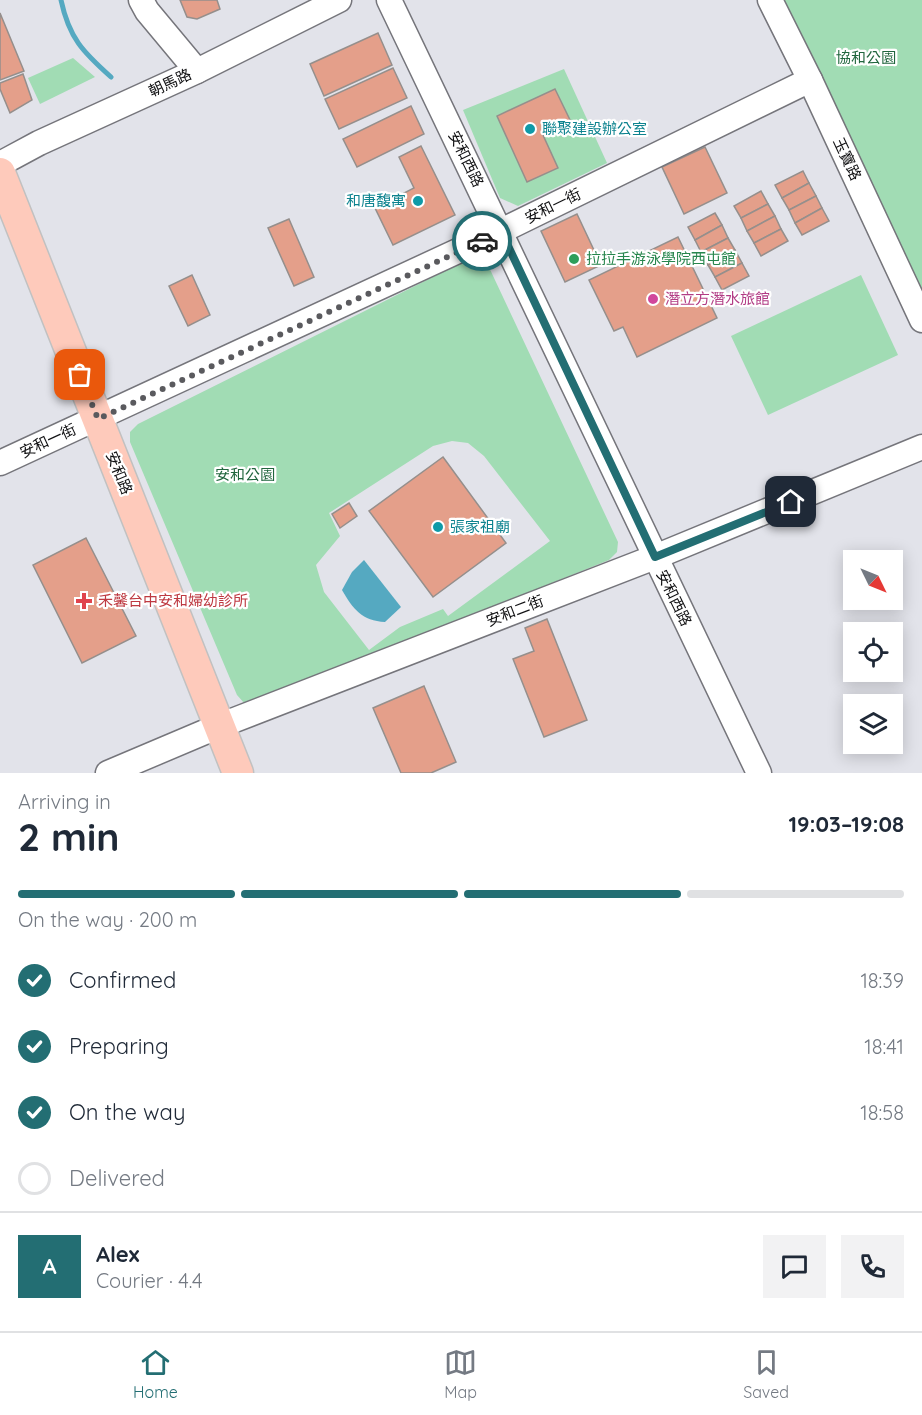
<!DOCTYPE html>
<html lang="en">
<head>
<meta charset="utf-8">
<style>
  :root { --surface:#fff; --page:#f2f2f3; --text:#1f2937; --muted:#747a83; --line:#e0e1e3; --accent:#236e73 }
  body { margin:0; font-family:Quicksand,"Noto Sans TC",sans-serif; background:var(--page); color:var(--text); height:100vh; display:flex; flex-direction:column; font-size:22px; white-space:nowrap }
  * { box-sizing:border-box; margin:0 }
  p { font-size:20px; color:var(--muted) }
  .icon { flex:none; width:33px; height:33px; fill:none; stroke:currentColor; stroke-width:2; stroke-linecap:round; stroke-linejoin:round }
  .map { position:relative; height:773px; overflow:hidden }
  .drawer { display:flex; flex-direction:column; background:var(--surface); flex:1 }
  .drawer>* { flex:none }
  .needle { width:39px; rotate:133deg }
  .controls { position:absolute; left:843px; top:550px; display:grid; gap:12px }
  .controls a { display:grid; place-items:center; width:60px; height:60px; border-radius:0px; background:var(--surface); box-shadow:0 3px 15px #0003; font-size:30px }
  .pin { position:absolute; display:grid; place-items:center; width:51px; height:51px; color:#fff; margin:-26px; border-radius:12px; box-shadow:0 3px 9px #0006 }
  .courier { position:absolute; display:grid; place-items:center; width:60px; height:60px; margin:-30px; border:4px solid #236e73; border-radius:50%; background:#fff; color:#222; box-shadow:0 2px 8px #0007 }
  .overview em { font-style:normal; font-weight:800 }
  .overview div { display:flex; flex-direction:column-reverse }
  .overview { display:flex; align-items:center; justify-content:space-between; height:102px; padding:0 18px }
  h1 { font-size:39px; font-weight:800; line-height:45px }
  .bar { display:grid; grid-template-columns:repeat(4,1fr); gap:9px 6px; align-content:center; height:72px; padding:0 18px }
  .bar i { height:8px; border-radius:4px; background:var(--line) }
  .bar .selected { background:var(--accent) }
  .bar p { grid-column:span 4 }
  .line { display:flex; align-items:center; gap:15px; padding:0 18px; border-top:2px solid var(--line) }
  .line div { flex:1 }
  .round { display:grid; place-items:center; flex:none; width:63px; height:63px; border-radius:0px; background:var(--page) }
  ol { padding:0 18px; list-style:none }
  li { display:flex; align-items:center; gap:18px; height:66px }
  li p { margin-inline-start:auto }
  li .icon { padding:6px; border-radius:50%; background:var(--accent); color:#fff; stroke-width:4 }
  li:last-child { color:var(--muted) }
  li i { width:33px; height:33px; border:3px solid var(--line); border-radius:50% }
  .menu { display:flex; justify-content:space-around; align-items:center; height:84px; border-top:2px solid var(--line); background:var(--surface); font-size:16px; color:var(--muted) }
  .menu a { display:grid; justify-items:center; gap:3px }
  .menu .selected { color:var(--accent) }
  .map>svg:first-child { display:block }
  .green { fill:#a1dcb4; fill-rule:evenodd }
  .water { fill:#55a9c1 }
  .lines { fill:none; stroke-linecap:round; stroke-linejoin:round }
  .stream { stroke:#55a9c1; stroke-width:5 }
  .building { fill:#e49f8a; stroke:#958f8c; stroke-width:1.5 }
  .minor-casing { stroke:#75757b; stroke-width:27 }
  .major-casing { stroke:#c1c1c1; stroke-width:33 }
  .minor { stroke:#fff; stroke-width:24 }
  .major { stroke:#fecabb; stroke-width:30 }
  .done { stroke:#5a5a5e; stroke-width:6; stroke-dasharray:0 10.8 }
  .route { stroke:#236e73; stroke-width:8 }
  .culture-dot { fill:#0f9aa8; stroke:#fff; stroke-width:2 }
  .leisure-dot { fill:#2e9e5b; stroke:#fff; stroke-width:2 }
  .hotel-dot { fill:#d1479c; stroke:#fff; stroke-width:2 }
  .health-dot { fill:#e0444e; stroke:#fff; stroke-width:2 }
  .labels { text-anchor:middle; stroke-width:4.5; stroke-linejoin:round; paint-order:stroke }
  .park-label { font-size:15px; fill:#21663e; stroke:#fff }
  .street-label { font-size:15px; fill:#101012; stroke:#fff }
  .culture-label { font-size:15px; fill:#0d838f; stroke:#fff; text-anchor:start }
  .leisure-label { font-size:15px; fill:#27864d; stroke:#fff; text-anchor:start }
  .hotel-label { font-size:15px; fill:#b23c85; stroke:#fff; text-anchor:start }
  .health-label { font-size:15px; fill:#be3a42; stroke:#fff; text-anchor:start }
</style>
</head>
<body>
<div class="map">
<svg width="922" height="773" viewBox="0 0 922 773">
  <rect width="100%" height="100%" fill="#e2e3ea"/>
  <!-- green -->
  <g class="green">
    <path d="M777 0H922V290L916 288Z"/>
    <path d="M73 58 95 77 40 104 28 78Z"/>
    <path d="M564 69 607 163 518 206 500 198 463 110Z"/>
    <path d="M478 257 487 263 618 542 617 552 609 560 255 703 245 704 237 695 130 442V432L138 424 469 259ZM452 441 468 443 484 456 550 541 448 616 443 609 400 627 369 650 324 592 316 565 340 536 329 513 433 446Z"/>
    <path d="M861 275 898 355 768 415 731 336Z"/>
  </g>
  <!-- water -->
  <path class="water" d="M364 560 401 607 385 622C362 621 353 609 342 590L352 572Z"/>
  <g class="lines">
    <!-- stream -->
    <path class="stream" d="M61 0C69 38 83 52 111 77"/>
  </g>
  <!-- building -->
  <g class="building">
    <path d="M180 0H217L220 9 197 19 187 17Z"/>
    <path d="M0 13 24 71 0 80Z"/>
    <path d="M378 33 392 65 324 96 310 64Z"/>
    <path d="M393 68 407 98 339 129 325 99Z"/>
    <path d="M23 74 32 100 10 113 0 89V83Z"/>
    <path d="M555 89 571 122 543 135 558 168 527 182 497 116Z"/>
    <path d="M411 106 424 134 357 167 343 139Z"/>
    <path d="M421 146 455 215 393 245 375 208 414 188 399 157Z"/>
    <path d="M705 147 727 193 684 214 662 167Z"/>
    <path d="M803 171 809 183 782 198 775 185Z"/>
    <path d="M809 183 816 196 789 210 782 198Z"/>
    <path d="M761 191 768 204 741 218 734 206Z"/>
    <path d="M816 196 822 208 795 223 789 210Z"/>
    <path d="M768 204 775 216 747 231 741 218Z"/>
    <path d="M822 208 829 221 802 235 795 223Z"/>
    <path d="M715 213 722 225 695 240 688 227Z"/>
    <path d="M577 214 601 265 565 282 541 231Z"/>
    <path d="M775 216 781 229 754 243 747 231Z"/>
    <path d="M289 219 314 277 294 286 268 228Z"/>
    <path d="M722 225 728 238 701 252 695 240Z"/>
    <path d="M781 229 788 241 761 256 754 243Z"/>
    <path d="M678 237 717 318 637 357 623 327 614 331 589 280Z"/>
    <path d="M728 238 735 250 708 265 701 252Z"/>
    <path d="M735 250 742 263 715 277 708 265Z"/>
    <path d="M742 263 749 276 722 290 715 277Z"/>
    <path d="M192 275 210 315 188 326 169 286Z"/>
    <path d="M443 457 506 543 433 597 369 511Z"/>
    <path d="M349 503 357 516 340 528 332 514Z"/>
    <path d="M86 538 136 636 82 663 33 565Z"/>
    <path d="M547 619 587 720 544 737 513 659 534 651 525 628Z"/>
    <path d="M424 686 456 762 431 773H401L373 708Z"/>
  </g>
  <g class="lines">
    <!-- minor casing -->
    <g class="minor-casing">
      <g id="minor">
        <path d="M141 0 147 11 197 71"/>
        <path d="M389 0 759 773"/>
        <path d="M770 0 810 80 922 320"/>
        <path d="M0 164 39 143 197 71 339 0"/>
        <path d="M0 463 501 231 810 80"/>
        <path d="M108 773 219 726 655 557 922 447"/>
      </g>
    </g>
    <!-- major casing -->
    <g class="major-casing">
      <path id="major" d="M0 173 238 773"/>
    </g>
    <!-- minor -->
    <use href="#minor" class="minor"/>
    <!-- major -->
    <use href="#major" class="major"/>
  </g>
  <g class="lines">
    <!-- done -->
    <path class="done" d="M80 375 98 419 482 241"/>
    <!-- route -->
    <path class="route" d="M482 241 501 231 655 557 791 502"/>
  </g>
  <!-- markers -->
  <g class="culture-dot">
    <circle cx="530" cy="129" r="6"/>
    <circle cx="418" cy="201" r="6"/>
    <circle cx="438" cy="527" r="6"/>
  </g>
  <circle class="leisure-dot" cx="574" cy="259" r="6"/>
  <circle class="hotel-dot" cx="653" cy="299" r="6"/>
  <path class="health-dot" d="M81 592h6v6h6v6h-6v6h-6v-6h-6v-6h6z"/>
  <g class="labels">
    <!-- park labels -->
    <g class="park-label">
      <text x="866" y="63">協和公園</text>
      <text x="245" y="480">安和公園</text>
    </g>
    <!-- street labels -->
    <g class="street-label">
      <text transform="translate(170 83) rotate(-25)" y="5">朝馬路</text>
      <text transform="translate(466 159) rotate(64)" y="5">安和西路</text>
      <text transform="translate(847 159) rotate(65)" y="5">玉寶路</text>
      <text transform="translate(553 206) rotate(-26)" y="5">安和一街</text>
      <text transform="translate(48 441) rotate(-25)" y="5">安和一街</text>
      <text transform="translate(119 473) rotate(68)" y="5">安和路</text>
      <text transform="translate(674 598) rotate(64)" y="5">安和西路</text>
      <text transform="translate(515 611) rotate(-21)" y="5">安和二街</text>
    </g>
    <!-- culture labels -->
    <g class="culture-label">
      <text x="542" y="134">聯聚建設辦公室</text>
      <text x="406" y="206" text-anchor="end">和唐馥寓</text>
      <text x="450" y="532">張家祖廟</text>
    </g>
    <!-- leisure labels -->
    <g class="leisure-label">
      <text x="586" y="264">拉拉手游泳學院西屯館</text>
    </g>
    <!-- hotel labels -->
    <g class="hotel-label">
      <text x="665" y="304">潛立方潛水旅館</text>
    </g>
    <!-- health labels -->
    <g class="health-label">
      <text x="98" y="606">禾馨台中安和婦幼診所</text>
    </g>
  </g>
</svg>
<div class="controls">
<a><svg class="needle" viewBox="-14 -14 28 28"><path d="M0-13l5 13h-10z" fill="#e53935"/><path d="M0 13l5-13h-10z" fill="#747a83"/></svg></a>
<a><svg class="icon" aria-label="locate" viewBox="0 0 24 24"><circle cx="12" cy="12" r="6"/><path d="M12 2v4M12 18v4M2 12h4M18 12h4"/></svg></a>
<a><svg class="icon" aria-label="layers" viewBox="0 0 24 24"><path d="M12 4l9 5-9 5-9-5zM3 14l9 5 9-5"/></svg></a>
</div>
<div class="pin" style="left:80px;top:375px;background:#ea580c"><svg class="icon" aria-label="bag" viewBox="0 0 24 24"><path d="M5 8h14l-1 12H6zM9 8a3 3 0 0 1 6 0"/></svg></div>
<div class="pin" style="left:791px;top:502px;background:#1f2937"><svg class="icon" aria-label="home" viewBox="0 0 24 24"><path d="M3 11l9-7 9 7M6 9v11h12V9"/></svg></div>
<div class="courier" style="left:482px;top:241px"><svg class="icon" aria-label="car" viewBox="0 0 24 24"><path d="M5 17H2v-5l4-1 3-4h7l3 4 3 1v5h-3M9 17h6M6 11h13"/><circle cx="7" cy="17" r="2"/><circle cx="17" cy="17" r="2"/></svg></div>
</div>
<section class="drawer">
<div class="overview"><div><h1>2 min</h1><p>Arriving in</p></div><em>19:03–19:08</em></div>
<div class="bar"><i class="selected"></i><i class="selected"></i><i class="selected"></i><i></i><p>On the way · 200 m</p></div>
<ol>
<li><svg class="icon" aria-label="check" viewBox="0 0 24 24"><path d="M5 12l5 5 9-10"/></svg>Confirmed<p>18:39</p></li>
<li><svg class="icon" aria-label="check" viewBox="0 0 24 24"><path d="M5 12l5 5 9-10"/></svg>Preparing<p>18:41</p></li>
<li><svg class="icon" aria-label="check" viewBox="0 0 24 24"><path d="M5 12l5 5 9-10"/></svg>On the way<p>18:58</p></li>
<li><i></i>Delivered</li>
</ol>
<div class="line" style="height:108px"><b class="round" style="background:var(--accent);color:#fff">A</b><div><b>Alex</b><p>Courier · 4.4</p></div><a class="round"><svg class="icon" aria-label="chat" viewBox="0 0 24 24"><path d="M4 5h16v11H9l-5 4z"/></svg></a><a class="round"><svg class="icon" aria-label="phone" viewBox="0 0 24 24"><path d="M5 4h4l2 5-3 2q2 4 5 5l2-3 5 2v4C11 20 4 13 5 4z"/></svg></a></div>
</section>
<nav class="menu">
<a class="selected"><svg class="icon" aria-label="home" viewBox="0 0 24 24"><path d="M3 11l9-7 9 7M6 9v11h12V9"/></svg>Home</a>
<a><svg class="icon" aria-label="map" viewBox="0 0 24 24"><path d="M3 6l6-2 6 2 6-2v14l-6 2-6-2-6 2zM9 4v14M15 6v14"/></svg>Map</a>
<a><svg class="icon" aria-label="saved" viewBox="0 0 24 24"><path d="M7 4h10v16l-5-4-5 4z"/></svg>Saved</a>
</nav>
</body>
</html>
